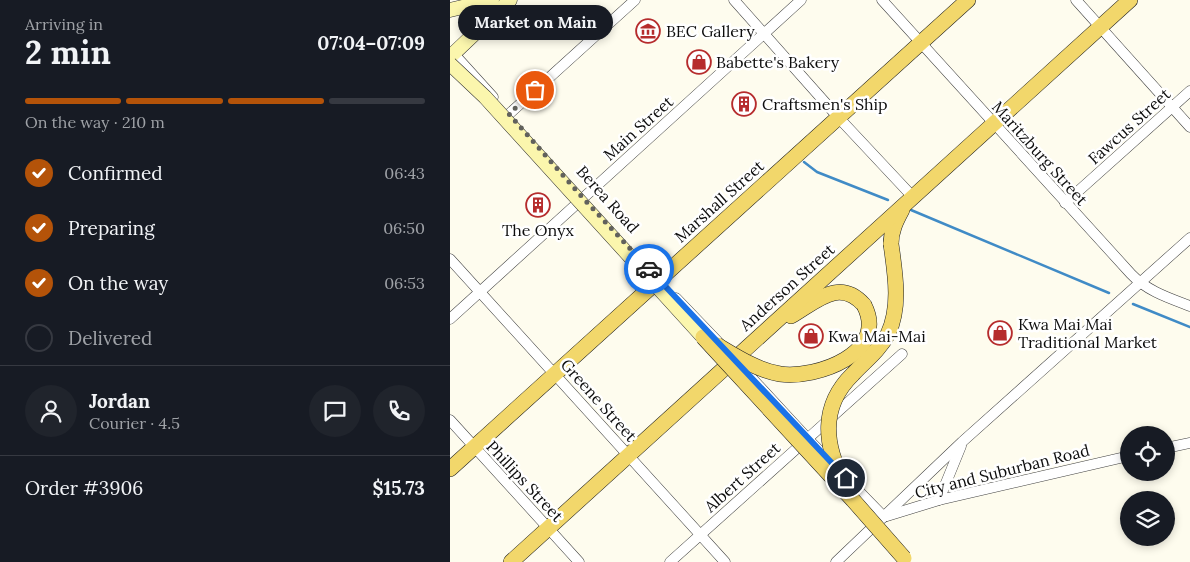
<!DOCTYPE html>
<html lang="en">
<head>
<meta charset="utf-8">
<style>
  :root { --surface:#171b24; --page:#20242c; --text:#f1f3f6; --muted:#9ea1a6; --line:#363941; --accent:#b45309 }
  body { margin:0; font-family:Lora,serif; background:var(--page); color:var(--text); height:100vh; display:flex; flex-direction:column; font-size:19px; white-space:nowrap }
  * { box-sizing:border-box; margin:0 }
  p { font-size:16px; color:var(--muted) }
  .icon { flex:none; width:28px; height:28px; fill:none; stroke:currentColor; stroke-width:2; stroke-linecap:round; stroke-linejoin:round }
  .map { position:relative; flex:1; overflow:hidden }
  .details { display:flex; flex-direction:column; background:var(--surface); width:450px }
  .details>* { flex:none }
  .tools { position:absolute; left:670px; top:426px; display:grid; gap:10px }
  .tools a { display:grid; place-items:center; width:55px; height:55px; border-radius:50%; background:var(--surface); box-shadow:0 2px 8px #0003; font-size:25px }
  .pin { position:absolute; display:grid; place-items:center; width:42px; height:42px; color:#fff; margin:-21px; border:2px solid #fff; border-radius:50%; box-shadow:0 1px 5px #0007 }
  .courier { position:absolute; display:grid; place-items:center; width:50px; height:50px; margin:-25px; border:4px solid #1a73e8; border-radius:50%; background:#fff; color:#222; box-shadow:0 1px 6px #0007 }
  .bubble { position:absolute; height:35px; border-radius:18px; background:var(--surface); box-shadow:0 2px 8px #0003; font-size:16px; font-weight:800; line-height:35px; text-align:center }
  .overview em { font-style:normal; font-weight:800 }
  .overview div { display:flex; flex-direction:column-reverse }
  .overview { display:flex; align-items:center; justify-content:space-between; height:85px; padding:0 25px }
  h1 { font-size:32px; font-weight:800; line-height:38px }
  .bar { display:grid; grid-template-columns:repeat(4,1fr); gap:8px 5px; align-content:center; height:60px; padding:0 25px }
  .bar i { height:6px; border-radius:4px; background:var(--line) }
  .bar .selected { background:var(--accent) }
  .bar p { grid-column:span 4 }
  .line { display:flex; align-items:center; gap:12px; padding:0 25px; border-top:1px solid var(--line) }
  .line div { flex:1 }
  .round { display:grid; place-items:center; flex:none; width:52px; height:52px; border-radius:26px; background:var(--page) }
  ol { padding:0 25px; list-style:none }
  li { display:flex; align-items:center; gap:15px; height:55px }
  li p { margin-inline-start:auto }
  li .icon { padding:5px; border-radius:50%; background:var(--accent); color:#fff; stroke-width:4 }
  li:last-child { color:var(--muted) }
  li i { width:28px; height:28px; border:2px solid var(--line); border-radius:50% }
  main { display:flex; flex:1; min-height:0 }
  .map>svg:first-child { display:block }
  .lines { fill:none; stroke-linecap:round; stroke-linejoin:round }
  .stream { stroke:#408bc6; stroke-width:2.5 }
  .minor-casing { stroke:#404040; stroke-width:11 }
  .secondary-casing { stroke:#2f2f2f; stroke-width:15 }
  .primary-casing { stroke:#1e1e1e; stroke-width:16 }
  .minor { stroke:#fff; stroke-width:10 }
  .secondary { stroke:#fbf6ad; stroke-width:14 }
  .primary { stroke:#f2d76b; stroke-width:15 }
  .secondary-bridge-casing { stroke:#2f2f2f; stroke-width:15; stroke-linecap:butt }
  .primary-bridge-casing { stroke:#1e1e1e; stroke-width:16; stroke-linecap:butt }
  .secondary-bridge { stroke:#fbf6ad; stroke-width:14 }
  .primary-bridge { stroke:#f2d76b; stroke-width:15 }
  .done { stroke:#61615c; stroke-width:5; stroke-dasharray:0 9 }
  .route { stroke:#1a73e8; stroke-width:6 }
  .labels { text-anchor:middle; stroke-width:5; stroke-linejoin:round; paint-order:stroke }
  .poi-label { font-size:16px; fill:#0d0d0d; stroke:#fff; text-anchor:start }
  .street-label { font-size:16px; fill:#0d0d0d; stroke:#fff }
</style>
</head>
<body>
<main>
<section class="details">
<div class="overview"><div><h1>2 min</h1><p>Arriving in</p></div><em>07:04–07:09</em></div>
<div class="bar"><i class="selected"></i><i class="selected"></i><i class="selected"></i><i></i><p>On the way · 210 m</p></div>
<ol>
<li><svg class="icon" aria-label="check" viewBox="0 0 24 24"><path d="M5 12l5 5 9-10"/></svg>Confirmed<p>06:43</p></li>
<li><svg class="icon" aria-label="check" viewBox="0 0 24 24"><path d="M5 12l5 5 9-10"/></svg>Preparing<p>06:50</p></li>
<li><svg class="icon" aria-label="check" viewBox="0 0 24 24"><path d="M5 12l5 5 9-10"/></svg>On the way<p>06:53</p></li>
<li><i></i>Delivered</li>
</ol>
<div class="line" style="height:90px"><a class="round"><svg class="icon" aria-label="person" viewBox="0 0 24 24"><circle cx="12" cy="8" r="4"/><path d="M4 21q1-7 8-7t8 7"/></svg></a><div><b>Jordan</b><p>Courier · 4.5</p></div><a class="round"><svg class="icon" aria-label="chat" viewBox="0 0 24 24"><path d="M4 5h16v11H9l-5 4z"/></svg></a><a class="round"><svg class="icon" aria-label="phone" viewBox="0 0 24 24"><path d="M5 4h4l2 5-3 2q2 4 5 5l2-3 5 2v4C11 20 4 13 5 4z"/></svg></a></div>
<div class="line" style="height:65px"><div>Order #3906</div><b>$15.73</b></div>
</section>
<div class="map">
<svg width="740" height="562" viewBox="0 0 740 562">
  <rect width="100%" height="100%" fill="#fefcee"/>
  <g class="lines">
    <!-- stream -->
    <g class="stream">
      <path d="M354 162 367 172 438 200"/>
      <path d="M461 210 659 293"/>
      <path d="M683 304 740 327"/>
    </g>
    <!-- minor casing -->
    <g class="minor-casing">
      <g id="minor">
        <path d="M284 0 388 117 462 196"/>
        <path d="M432 0 681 274C697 291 719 298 740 306"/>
        <path d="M626 0 740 127"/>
        <path d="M4 54 43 97"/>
        <path d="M59 114 185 0"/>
        <path d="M615 203 740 91"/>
        <path d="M0 259 275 562"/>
        <path d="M226 298 273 347"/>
        <path d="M0 319 351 0"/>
        <path d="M285 360 358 439 434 517"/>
        <path d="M0 420 129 562"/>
        <path d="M716 448 740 443"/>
        <path d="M489 500 511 446"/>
        <path d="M437 516 489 500 679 456"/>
        <path d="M220 562 452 354"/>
        <path d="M386 562 512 442 740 238"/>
      </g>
    </g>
    <!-- secondary casing -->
    <g class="secondary-casing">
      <g id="secondary">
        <path d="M0 10 42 0"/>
        <path d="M0 57 60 0"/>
      </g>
    </g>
    <!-- primary casing -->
    <g class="primary-casing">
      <g id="primary">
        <path d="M441 244C441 231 446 221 452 210"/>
        <path d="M341 316C366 302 389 277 414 305"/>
        <path d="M0 469 518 0"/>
        <path d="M61 562 680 0"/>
      </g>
    </g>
    <!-- minor -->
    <use href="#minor" class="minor"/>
    <!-- secondary -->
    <use href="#secondary" class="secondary"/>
    <!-- primary -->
    <use href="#primary" class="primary"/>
    <!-- secondary-bridge casing -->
    <g class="secondary-bridge-casing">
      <path id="secondary-bridge" d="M0 64 35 97 253 337"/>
    </g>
    <!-- primary-bridge casing -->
    <g class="primary-bridge-casing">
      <g id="primary-bridge">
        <path d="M253 337 403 500 454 558"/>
        <path d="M267 345C287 357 307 370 330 374 367 379 439 353 414 305"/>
        <path d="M394 482C374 445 370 406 403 374 415 361 429 351 438 334 451 306 445 273 441 244"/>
      </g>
    </g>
    <!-- secondary-bridge -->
    <use href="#secondary-bridge" class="secondary-bridge"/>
    <!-- primary-bridge -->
    <use href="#primary-bridge" class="primary-bridge"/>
  </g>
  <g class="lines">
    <!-- done -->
    <path class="done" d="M85 90 59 114 133 198 199 269"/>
    <!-- route -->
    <path class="route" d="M199 269 396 478"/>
  </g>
  <!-- icons -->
  <defs>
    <g id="museum-ring" transform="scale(1.25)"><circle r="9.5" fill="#fff" stroke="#b62c2d" stroke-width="1.5"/><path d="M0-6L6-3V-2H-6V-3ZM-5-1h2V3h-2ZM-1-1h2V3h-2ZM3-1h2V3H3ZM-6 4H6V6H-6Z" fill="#b62c2d"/></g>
    <g id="shop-ring" transform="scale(1.25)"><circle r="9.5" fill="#fff" stroke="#b62c2d" stroke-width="1.5"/><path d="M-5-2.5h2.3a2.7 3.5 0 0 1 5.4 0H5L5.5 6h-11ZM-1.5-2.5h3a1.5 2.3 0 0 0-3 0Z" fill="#b62c2d"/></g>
    <g id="building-ring" transform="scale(1.25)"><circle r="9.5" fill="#fff" stroke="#b62c2d" stroke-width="1.5"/><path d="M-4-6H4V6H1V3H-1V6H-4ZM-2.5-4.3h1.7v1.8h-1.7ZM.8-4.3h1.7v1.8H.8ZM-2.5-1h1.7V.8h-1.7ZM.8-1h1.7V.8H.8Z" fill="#b62c2d"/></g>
  </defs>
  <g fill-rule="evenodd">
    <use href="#museum-ring" x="198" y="31"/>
    <use href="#shop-ring" x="249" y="62"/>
    <use href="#building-ring" x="294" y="104"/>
    <use href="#building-ring" x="88" y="205"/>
    <use href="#shop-ring" x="550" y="333"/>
    <use href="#shop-ring" x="361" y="336"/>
  </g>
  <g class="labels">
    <!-- poi labels -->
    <g class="poi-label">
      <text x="216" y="37">BEC Gallery</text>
      <text x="266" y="68">Babette's Bakery</text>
      <text x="312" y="110">Craftsmen's Ship</text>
      <text x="88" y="236" text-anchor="middle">The Onyx</text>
      <text x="568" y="330">Kwa Mai Mai<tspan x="568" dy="18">Traditional Market</tspan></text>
      <text x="378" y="342">Kwa Mai-Mai</text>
    </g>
    <!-- street labels -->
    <g class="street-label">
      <text transform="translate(679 126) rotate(-42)" y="6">Fawcus Street</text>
      <text transform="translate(188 128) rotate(-42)" y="6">Main Street</text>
      <text transform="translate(590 153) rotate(48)" y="6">Maritzburg Street</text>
      <text transform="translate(158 199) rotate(48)" y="6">Berea Road</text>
      <text transform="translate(269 201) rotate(-42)" y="6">Marshall Street</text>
      <text transform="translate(337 287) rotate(-42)" y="6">Anderson Street</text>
      <text transform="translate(149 400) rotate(48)" y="6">Greene Street</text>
      <text transform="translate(552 471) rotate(-14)" y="6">City and Suburban Road</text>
      <text transform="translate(292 477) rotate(-42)" y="6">Albert Street</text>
      <text transform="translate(75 481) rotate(47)" y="6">Phillips Street</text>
    </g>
  </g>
</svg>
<div class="tools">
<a><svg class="icon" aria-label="locate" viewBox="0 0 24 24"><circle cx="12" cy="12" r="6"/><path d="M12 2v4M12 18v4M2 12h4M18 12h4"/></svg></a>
<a><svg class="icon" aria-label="layers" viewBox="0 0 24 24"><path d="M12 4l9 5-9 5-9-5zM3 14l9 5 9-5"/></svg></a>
</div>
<div class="pin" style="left:85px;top:90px;background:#ea580c"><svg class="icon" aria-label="bag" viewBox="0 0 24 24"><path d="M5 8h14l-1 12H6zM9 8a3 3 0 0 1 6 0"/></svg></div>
<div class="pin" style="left:396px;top:478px;background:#1f2937"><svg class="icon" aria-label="home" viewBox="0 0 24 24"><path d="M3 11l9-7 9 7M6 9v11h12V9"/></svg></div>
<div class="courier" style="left:199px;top:269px"><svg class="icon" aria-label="car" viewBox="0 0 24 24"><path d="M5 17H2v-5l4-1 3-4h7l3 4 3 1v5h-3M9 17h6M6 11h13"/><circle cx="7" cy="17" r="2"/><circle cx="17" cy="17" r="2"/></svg></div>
<div class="bubble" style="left:8px;top:5px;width:155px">Market on Main</div>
</div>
</main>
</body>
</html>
